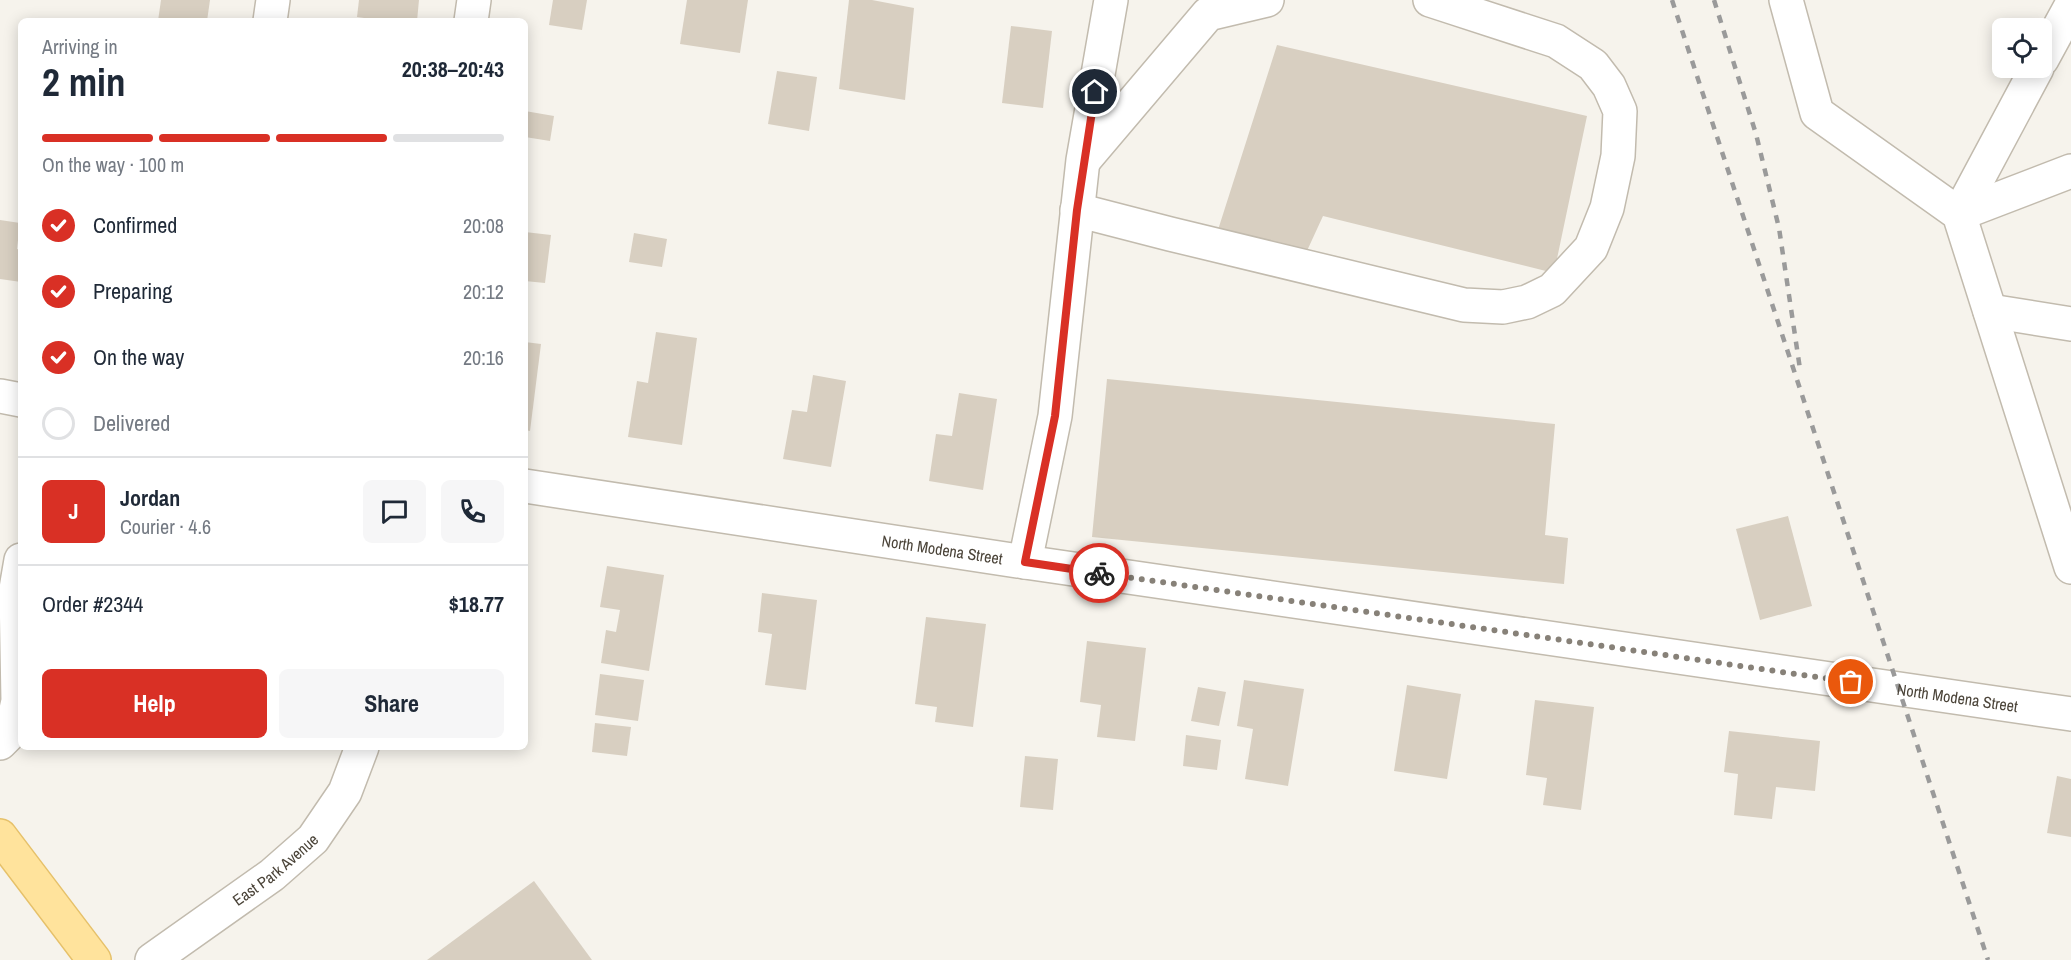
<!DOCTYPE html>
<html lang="en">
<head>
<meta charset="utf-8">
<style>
  :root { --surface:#fff; --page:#f6f6f7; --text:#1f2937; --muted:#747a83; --line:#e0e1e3; --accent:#d93025 }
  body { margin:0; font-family:"Archivo Narrow",sans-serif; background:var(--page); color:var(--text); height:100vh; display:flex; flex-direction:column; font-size:22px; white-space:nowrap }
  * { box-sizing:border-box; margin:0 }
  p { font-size:20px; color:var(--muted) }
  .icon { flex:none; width:33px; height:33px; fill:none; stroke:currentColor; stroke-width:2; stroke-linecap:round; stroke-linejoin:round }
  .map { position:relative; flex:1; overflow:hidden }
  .details { position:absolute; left:18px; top:18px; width:510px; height:732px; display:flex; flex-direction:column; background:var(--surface); border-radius:9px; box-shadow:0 3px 15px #0003 }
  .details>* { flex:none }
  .controls { position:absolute; left:1992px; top:18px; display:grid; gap:12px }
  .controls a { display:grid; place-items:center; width:60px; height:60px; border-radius:9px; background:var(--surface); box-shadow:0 3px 15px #0003; font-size:30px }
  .pin { position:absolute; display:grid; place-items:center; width:51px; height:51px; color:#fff; margin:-26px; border:3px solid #fff; border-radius:50%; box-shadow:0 2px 6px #0007 }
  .courier { position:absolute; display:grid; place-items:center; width:60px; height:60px; margin:-30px; border:4px solid #d93025; border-radius:50%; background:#fff; color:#222; box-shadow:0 2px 8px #0007 }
  .overview em { font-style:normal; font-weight:700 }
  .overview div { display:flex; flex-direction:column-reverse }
  .overview { display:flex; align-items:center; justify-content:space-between; height:102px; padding:0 24px }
  h1 { font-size:39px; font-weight:700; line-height:45px }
  .bar { display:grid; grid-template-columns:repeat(4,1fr); gap:9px 6px; align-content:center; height:72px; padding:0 24px }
  .bar i { height:8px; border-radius:4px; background:var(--line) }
  .bar .on { background:var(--accent) }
  .bar p { grid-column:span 4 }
  .line { display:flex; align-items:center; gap:15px; padding:0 24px; border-top:2px solid var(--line) }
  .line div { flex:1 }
  .round { display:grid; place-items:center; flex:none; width:63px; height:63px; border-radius:9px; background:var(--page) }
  ol { padding:0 24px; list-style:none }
  li { display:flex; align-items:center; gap:18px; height:66px }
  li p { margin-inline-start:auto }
  li .icon { padding:6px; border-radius:50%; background:var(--accent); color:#fff; stroke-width:4 }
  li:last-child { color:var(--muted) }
  li i { width:33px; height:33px; border:3px solid var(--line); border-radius:50% }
  .cta { display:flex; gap:12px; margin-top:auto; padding:12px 24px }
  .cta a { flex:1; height:69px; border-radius:9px; background:var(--accent); color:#fff; font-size:24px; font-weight:700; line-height:69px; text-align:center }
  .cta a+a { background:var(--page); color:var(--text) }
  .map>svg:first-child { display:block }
  .building { fill:#d8cfc1 }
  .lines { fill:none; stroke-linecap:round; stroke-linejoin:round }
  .minor-casing { stroke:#c2bbae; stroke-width:36 }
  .major-casing { stroke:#e6c16a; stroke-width:36 }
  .minor { stroke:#fff; stroke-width:33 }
  .major { stroke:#ffe39c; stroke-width:33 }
  .rail { stroke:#9a9a9a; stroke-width:4.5; stroke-dasharray:8 8; stroke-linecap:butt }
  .done { stroke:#878178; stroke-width:6; stroke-dasharray:0 10.8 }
  .route { stroke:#d93025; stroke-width:8 }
  .labels { text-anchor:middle; stroke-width:4.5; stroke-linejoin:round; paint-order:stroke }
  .street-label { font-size:16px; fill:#4b4439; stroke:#fff }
</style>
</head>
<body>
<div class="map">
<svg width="2071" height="960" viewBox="0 0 2071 960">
  <rect width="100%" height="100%" fill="#f6f3ec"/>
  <!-- building -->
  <g class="building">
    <path d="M161 0H210L207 21H158Z"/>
    <path d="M359 0H419L417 21H386L357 17Z"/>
    <path d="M553 0H587L582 30 549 25Z"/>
    <path d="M687 0H748L740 53 680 44Z"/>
    <path d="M849 0H872L914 8 905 100 839 89Z"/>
    <path d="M1011 26 1052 31 1043 108 1002 103Z"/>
    <path d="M1277 45 1587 116 1554 273 1323 216 1306 253 1217 233Z"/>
    <path d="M777 71 817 77 809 131 768 124Z"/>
    <path d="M525 111 554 116 550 141 525 137Z"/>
    <path d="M0 220 20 223 17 249 21 250V282L0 279Z"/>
    <path d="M525 232 551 235 545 283 525 281Z"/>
    <path d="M634 233 667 239 662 267 629 262Z"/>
    <path d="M656 332 697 338 682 445 628 437 637 381 648 383Z"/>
    <path d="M525 342 541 344 530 431 525 430Z"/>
    <path d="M813 375 846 381 831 467 783 459 792 410 807 412Z"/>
    <path d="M1107 379 1555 424 1545 535 1568 538 1564 584 1092 537Z"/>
    <path d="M959 393 997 399 983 490 929 481 936 434 952 436Z"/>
    <path d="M1788 516 1812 606 1760 620 1736 529Z"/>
    <path d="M607 566 664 575 649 671 601 663 606 630 616 632 620 610 600 607Z"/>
    <path d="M762 593 817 600 806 690 765 685 772 634 758 632Z"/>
    <path d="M926 617 986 624 973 727 935 722 937 707 915 704Z"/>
    <path d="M1087 641 1146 648 1135 741 1097 737 1101 705 1080 702Z"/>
    <path d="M600 674 644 680 638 721 595 715Z"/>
    <path d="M1244 680 1304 689 1288 786 1245 779 1253 729 1237 726Z"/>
    <path d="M1407 685 1461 694 1447 779 1394 771Z"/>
    <path d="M1198 687 1226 692 1219 726 1191 721Z"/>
    <path d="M1535 700 1594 707 1581 810 1543 805 1547 778 1526 775Z"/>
    <path d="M595 723 631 727 627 756 592 752Z"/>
    <path d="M1729 731 1820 741 1815 791 1776 787 1772 819 1734 815 1738 774 1724 772Z"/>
    <path d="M1186 735 1221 740 1217 770 1183 766Z"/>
    <path d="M1025 756 1058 759 1053 810 1020 807Z"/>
    <path d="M2057 776 2071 779V837L2047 833Z"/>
    <path d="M534 881 592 960H427Z"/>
  </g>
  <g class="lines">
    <!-- minor casing -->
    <g class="minor-casing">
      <g id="minor">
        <path d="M1786 0 1817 113 1959 214 2071 567"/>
        <path d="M270 21 273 0"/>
        <path d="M471 21 474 0"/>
        <path d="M2042 59 2071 6"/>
        <path d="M1085 159 1208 14 1267 0"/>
        <path d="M1077 210 1170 234 1464 305 1503 307 1527 302 1552 290 1591 248 1607 208 1618 156 1620 111 1609 86 1593 65 1556 41 1430 0"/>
        <path d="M1959 214 2037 68"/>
        <path d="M1959 214 2071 171"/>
        <path d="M1990 311 2071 324"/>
        <path d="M0 396 21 400"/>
        <path id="s1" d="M525 486 1025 562 2071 714"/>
        <path d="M1025 562 1055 416 1083 160 1111 0"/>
        <path d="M0 743 11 732 18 701 16 589 21 560"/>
        <path id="s2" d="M152 960 272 875 313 839 345 792 362 747"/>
      </g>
    </g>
    <!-- major casing -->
    <g class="major-casing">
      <path id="major" d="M0 836 94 960"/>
    </g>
    <!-- minor -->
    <use href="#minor" class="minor"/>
    <!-- major -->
    <use href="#major" class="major"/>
    <!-- rail -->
    <g class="rail">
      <path d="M1672 0 1988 960"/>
      <path d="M1714 0 1756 134 1779 228 1800 369"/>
    </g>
  </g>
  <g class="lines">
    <!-- done -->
    <path class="done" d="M1099 573 1851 682"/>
    <!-- route -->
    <path class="route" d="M1095 92 1077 210 1055 416 1025 562 1099 573"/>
  </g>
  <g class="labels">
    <!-- street labels -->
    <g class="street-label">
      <text dy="6" stroke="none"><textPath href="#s1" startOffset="422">North Modena Street</textPath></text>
      <text dy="6" stroke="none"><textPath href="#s1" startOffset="1448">North Modena Street</textPath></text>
      <text dy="6" stroke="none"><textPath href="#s2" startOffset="153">East Park Avenue</textPath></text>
    </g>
  </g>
</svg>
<div class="controls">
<a><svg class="icon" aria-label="locate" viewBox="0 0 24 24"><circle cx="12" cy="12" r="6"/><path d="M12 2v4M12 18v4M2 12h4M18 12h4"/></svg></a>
</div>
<div class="pin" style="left:1851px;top:682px;background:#ea580c"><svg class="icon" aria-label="bag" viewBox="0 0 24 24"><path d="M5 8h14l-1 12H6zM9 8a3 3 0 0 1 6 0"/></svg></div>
<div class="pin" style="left:1095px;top:92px;background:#1f2937"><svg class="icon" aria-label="home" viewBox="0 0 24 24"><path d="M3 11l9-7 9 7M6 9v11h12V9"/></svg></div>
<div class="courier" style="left:1099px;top:573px"><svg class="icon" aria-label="bike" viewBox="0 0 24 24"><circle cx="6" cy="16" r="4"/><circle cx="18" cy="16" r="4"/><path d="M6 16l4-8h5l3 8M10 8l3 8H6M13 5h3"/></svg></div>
<section class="details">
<div class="overview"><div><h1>2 min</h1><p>Arriving in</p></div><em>20:38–20:43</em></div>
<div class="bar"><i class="on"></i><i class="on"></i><i class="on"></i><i></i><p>On the way · 100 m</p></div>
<ol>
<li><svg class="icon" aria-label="check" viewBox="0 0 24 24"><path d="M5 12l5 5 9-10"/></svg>Confirmed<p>20:08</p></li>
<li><svg class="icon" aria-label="check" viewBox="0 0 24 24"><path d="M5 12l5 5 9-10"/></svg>Preparing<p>20:12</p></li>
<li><svg class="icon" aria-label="check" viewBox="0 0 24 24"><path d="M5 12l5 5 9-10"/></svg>On the way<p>20:16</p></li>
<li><i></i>Delivered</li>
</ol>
<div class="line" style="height:108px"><b class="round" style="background:var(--accent);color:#fff">J</b><div><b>Jordan</b><p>Courier · 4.6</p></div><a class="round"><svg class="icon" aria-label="chat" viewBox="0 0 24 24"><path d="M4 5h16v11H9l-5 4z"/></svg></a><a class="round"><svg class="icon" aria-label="phone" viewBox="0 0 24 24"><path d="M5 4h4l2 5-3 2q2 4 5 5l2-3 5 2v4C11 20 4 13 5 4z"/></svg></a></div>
<div class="line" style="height:78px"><div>Order #2344</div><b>$18.77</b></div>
<div class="cta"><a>Help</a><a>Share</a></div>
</section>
</div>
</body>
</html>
